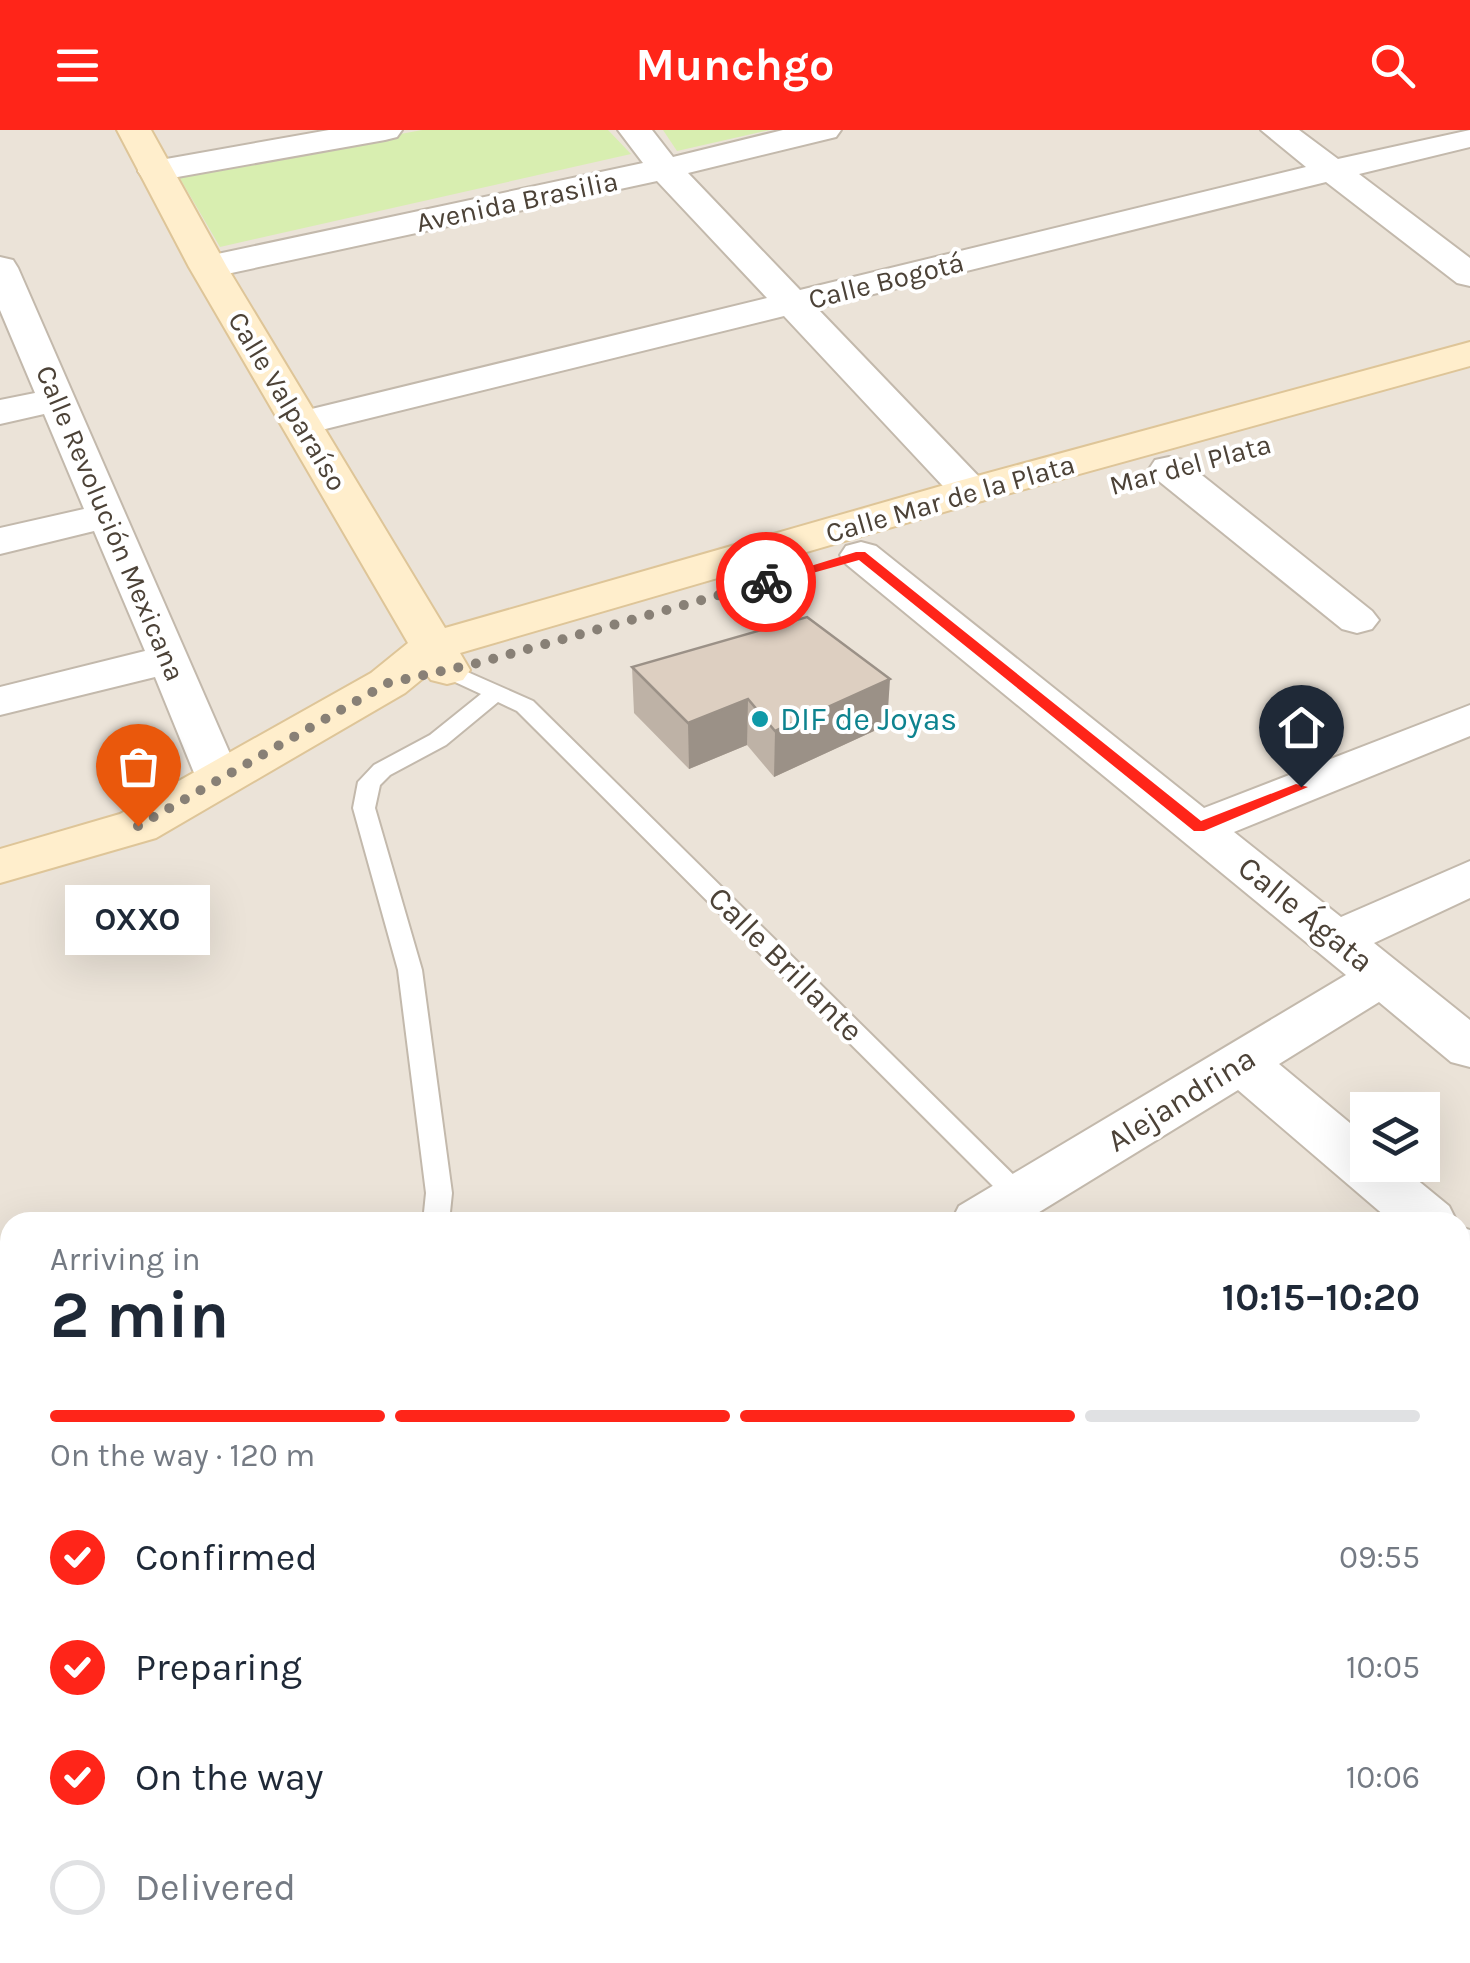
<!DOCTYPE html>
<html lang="en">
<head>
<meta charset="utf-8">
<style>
  :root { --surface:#fff; --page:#f6f6f7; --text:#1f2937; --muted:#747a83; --line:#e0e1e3; --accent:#ff2519 }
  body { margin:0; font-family:Karla,sans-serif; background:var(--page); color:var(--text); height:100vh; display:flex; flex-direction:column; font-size:38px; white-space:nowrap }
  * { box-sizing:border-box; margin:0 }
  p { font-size:32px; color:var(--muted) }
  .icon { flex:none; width:55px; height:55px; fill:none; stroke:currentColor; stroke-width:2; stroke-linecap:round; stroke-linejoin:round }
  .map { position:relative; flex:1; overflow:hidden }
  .panel { position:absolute; left:0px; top:1082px; width:1470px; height:752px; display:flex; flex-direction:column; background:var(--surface); border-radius:30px 30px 0 0; box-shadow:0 10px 40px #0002 }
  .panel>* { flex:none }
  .tools { position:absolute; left:1350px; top:962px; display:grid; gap:20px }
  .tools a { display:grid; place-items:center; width:90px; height:90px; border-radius:0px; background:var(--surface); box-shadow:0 10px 40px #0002; font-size:50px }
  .pin { position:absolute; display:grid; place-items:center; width:85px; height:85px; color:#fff; margin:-102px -42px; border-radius:50% 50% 50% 0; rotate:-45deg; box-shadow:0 0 10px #0007 }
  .pin .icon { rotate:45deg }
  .courier { position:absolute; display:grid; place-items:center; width:100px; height:100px; margin:-50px; border:8px solid #ff2519; border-radius:50%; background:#fff; color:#222; box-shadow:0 2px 12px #0007 }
  .bubble { position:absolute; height:70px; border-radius:0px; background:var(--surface); box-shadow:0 10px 40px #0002; font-size:32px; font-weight:700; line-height:70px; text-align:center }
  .summary em { font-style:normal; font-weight:700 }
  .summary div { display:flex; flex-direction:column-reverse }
  .summary { display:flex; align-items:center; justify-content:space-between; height:170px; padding:0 50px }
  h1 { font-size:65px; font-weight:700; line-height:75px }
  .bar { display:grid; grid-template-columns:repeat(4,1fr); gap:15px 10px; align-content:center; height:120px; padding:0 50px }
  .bar i { height:12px; border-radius:8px; background:var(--line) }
  .bar .selected { background:var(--accent) }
  .bar p { grid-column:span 4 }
  ol { padding:0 50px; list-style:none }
  li { display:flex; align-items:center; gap:30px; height:110px }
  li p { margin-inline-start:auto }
  li .icon { padding:10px; border-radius:50%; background:var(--accent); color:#fff; stroke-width:4 }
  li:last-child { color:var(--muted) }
  li i { width:55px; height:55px; border:5px solid var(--line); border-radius:50% }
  header { display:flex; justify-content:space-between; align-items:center; height:130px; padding:0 50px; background:var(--accent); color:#fff; font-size:45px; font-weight:700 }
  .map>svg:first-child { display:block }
  .residential { fill:#ebe3d8; fill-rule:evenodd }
  .green { fill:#d8eeb0 }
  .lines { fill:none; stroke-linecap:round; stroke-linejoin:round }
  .lane-casing { stroke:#c3b9ac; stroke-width:4 }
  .street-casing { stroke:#c3b9ac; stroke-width:4 }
  .secondary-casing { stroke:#dec598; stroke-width:4 }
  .lane { fill:#fff; fill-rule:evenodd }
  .street { fill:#fff; fill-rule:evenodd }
  .secondary { fill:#fec; fill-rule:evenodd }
  .wall { fill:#beb2a6 }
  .shaded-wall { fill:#9b9187 }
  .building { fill:#ddcfc1; stroke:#9b9187; stroke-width:2.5 }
  .route { fill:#ff2519 }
  .done { stroke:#888076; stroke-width:10; stroke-dasharray:0 18 }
  .culture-dot { fill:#0f9aa8; stroke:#fff; stroke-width:4 }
  .labels { text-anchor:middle; stroke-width:8; stroke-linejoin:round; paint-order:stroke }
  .far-street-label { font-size:28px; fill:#4c4237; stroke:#fff }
  .culture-label { font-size:32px; fill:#0d838f; stroke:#fff; text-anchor:start }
  .street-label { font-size:32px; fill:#4c4237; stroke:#fff }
</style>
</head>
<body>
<header><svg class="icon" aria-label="menu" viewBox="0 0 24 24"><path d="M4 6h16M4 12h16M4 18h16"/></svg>Munchgo<svg class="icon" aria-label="search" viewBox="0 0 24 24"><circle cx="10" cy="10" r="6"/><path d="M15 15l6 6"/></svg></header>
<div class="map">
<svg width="1470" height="1833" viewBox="0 0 1470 1833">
  <rect width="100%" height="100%" fill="#f7f2ea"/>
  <!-- residential -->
  <path class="residential" d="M0 0H1470V1833H0ZM1368 980H1422V1035H1368ZM10 1092H1460V1825H10Z"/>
  <!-- green -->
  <g class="green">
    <path d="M422 0H608L631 24 220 117 178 45Z"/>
    <path d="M663 0H770L677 21Z"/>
  </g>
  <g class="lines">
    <!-- lane casing -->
    <g class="lane-casing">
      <g id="lane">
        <path d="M447 533 533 571 1029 1060 1033 1067 1029 1074 1020 1077 1011 1074 517 581 498 572 446 615 390 645 380 655 375 678 422 840 452 1063 449 1092H423L426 1063 398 840 353 678 358 652 374 635 430 605 481 564 440 545 436 540Z"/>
        <path d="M10 1489V1518L0 1522V1493Z"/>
      </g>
    </g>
    <!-- street casing -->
    <g class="street-casing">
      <g id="street">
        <path d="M329 0H402L397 7 385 10 155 51 143 48 138 41 143 34 155 31Z"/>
        <path d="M618 0H652L673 27 783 0H841L836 7 688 43 800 160 1306 37 1261 0H1299L1338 29 1470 0V17L1359 44 1470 128V156L1457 153 1326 52 817 178 984 352 990 361 984 370 970 373 956 370 784 186 301 305 287 301 281 293 287 285 767 168 657 51 208 148 195 145 190 137 195 129 208 126 643 33Z"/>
        <path d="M0 127 13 130 18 138 241 649 235 660 218 664 201 660 155 547 0 585V557L145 521 94 401 0 424V398L84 379 44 284 0 294V270L35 263 0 180Z"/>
        <path d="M1169 327 1183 330 1372 481 1379 490 1372 499 1357 503 1342 499 1155 348 1149 339 1155 330Z"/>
        <path d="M861 412 876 416 1204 678 1470 575V606L1234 702 1341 787 1470 731V768L1374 813 1470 890V937L1451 932 1379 872 1279 934 1368 1008V1035H1399L1449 1076 1457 1092H1392L1238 960 1023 1092H951L959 1076 1346 845 846 434 840 425 846 416Z"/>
        <path d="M1460 1097 1470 1100V1150L1460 1146Z"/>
        <path d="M1470 1275V1330L1460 1334V1279Z"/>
        <path d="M1460 1472 1470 1475V1540L1460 1537Z"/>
        <path d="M10 1635V1703L0 1707V1639Z"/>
        <path d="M253 1825H327L330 1833H256Z"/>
        <path d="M708 1825H787L784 1833H705Z"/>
        <path d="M1242 1825H1319L1322 1833H1245Z"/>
      </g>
    </g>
    <!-- secondary casing -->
    <g class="secondary-casing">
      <path id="secondary" d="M117 0H151L227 137 445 498 955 352 1470 212V236L985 370 460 523 470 540 463 550 447 554 431 550 427 545 405 563 156 708 0 753V719L120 684 371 543 408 513 189 137Z"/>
    </g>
    <!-- lane -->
    <use href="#lane" class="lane"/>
    <!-- street -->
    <use href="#street" class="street"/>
    <!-- secondary -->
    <use href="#secondary" class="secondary"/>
  </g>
  <!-- wall -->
  <path class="wall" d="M632 537 887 595 774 647 747 615 689 639 634 583Z"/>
  <!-- shaded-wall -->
  <g class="shaded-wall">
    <path d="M890 549 887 595 774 647 775 601Z"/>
    <path d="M748 569 747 615 689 639 688 593Z"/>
  </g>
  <!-- building -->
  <path class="building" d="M807 487 890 549 775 601 748 569 688 593 632 537Z"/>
  <!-- route -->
  <path class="route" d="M856 422H865L1201 691 1296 654 1308 657 1204 701H1194L859 430 766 456 759 452Z"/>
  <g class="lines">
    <!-- done -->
    <path class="done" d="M138 696 388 553 478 533 766 452"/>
  </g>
  <!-- markers -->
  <circle class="culture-dot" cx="760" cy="589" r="10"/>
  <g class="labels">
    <!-- far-street labels -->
    <g class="far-street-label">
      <text transform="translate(517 71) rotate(-12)" y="10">Avenida Brasilia</text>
      <text transform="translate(886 150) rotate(-14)" y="10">Calle Bogotá</text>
      <text transform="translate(288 271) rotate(59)" y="10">Calle Valparaíso</text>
      <text transform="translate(1190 334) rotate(-15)" y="10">Mar del Plata</text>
      <text transform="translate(950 368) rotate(-16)" y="10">Calle Mar de la Plata</text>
      <text transform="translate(111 393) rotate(67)" y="10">Calle Revolución Mexicana</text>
    </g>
    <!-- culture labels -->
    <g class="culture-label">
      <text x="780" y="600">DIF de Joyas</text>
    </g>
    <!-- street labels -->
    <g class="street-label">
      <text transform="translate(1306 784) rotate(39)" y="11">Calle Ágata</text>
      <text transform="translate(786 834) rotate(45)" y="11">Calle Brillante</text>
      <text transform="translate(1181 969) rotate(-32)" y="11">Alejandrina</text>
    </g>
  </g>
</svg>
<div class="tools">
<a><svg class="icon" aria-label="layers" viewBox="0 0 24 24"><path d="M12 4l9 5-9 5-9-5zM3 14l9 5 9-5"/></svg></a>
</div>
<div class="pin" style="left:138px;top:696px;background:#ea580c"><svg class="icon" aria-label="bag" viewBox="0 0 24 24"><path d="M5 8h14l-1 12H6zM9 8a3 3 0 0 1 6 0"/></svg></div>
<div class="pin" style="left:1301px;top:657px;background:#1f2937"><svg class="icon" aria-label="home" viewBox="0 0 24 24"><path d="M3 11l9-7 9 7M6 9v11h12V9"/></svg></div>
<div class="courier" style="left:766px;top:452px"><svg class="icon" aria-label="bike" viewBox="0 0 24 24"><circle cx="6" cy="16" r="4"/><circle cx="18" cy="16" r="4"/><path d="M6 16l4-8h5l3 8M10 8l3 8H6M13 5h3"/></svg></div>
<div class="bubble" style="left:65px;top:755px;width:145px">OXXO</div>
<section class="panel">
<div class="summary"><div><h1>2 min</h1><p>Arriving in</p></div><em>10:15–10:20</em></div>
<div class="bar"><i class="selected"></i><i class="selected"></i><i class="selected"></i><i></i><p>On the way · 120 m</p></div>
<ol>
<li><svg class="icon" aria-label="check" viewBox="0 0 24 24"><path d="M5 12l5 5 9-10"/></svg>Confirmed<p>09:55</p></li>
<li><svg class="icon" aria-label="check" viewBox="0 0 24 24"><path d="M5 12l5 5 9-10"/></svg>Preparing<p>10:05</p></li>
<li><svg class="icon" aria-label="check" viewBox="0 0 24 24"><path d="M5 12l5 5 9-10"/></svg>On the way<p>10:06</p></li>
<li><i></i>Delivered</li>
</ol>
</section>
</div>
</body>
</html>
